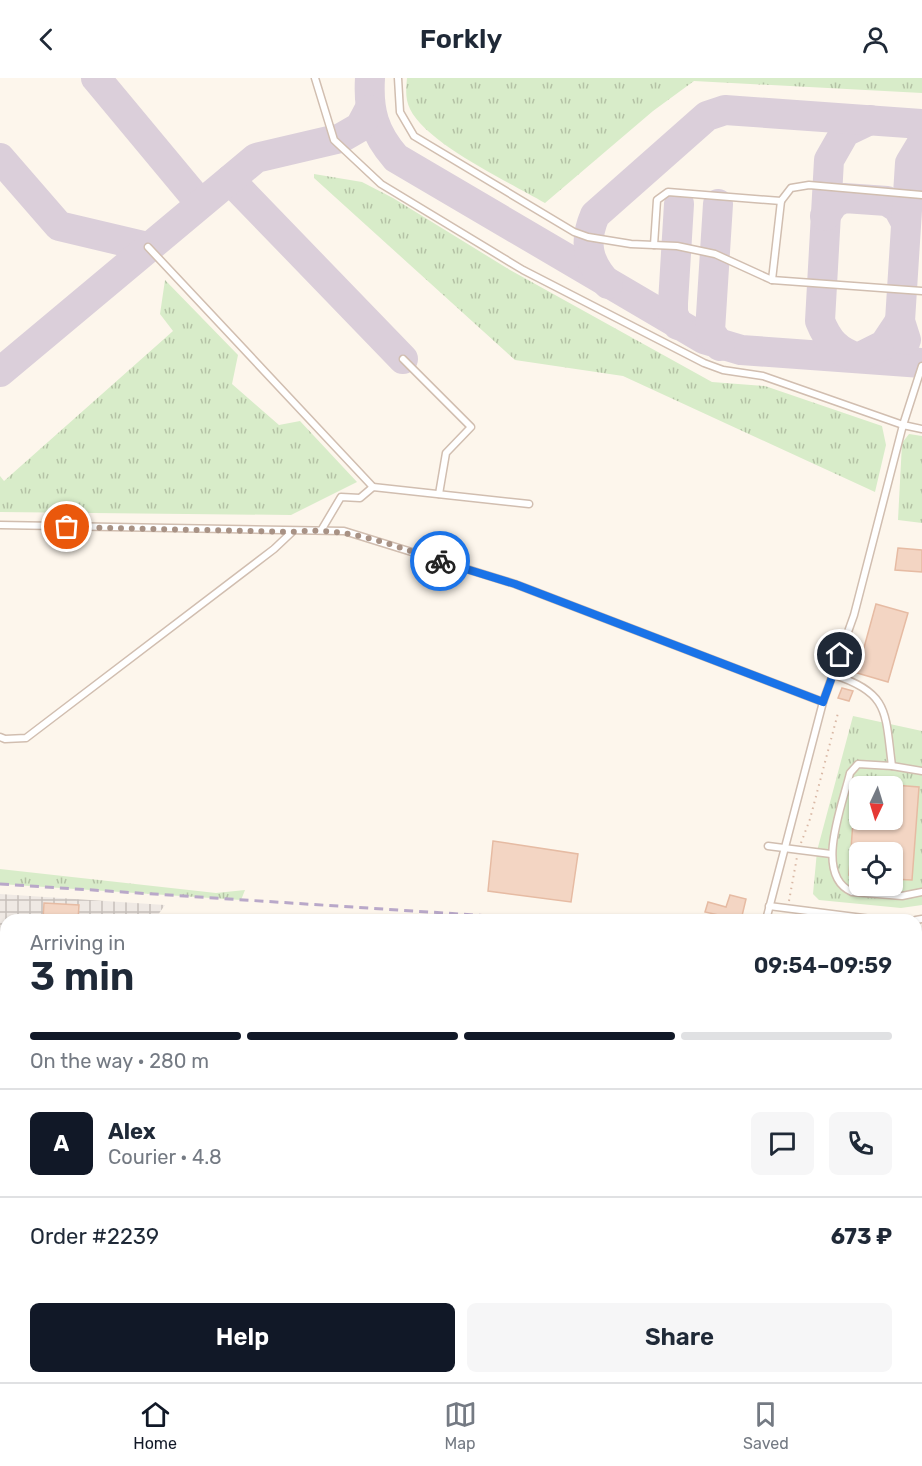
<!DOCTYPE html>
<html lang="en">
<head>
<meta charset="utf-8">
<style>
  :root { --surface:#fff; --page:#f6f6f7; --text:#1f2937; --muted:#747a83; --line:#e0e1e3; --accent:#111827 }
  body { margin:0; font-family:Rubik,sans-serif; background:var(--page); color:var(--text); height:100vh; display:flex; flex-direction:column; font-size:22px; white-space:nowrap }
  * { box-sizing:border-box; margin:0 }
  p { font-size:20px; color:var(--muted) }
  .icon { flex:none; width:33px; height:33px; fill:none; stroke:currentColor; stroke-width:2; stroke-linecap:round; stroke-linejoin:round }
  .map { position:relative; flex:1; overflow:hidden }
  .sheet { position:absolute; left:0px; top:836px; width:922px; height:470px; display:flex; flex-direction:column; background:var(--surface); border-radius:18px 18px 0 0; box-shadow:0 2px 4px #0004 }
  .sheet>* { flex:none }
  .needle { width:39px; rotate:184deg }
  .tools { position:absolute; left:849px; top:698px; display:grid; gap:12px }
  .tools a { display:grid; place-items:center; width:54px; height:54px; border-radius:9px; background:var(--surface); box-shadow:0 2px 4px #0004; font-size:30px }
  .pin { position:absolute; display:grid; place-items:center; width:51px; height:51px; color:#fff; margin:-26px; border:3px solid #fff; border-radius:50%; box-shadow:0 2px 6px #0007 }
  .courier { position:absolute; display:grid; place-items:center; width:60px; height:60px; margin:-30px; border:4px solid #1a73e8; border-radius:50%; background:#fff; color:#222; box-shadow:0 2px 8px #0007 }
  .head em { font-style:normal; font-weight:600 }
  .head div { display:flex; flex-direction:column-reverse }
  .head { display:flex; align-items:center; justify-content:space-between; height:102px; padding:0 30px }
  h1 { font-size:39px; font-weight:600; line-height:45px }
  .bar { display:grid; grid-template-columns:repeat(4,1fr); gap:9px 6px; align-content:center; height:72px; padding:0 30px }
  .bar i { height:8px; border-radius:4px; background:var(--line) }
  .bar .on { background:var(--accent) }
  .bar p { grid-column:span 4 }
  .line { display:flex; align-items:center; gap:15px; padding:0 30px; border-top:2px solid var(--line) }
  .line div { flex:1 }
  .round { display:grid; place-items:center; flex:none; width:63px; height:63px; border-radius:9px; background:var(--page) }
  .action { display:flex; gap:12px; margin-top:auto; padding:12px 30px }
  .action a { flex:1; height:69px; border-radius:9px; background:var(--accent); color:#fff; font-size:24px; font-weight:600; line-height:69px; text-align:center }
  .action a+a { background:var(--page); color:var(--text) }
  header { display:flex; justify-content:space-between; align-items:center; height:78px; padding:0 30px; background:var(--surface); font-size:27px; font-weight:600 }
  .menu { display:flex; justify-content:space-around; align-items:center; height:84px; border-top:2px solid var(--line); background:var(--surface); font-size:16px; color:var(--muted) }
  .menu a { display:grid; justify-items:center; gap:3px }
  .menu .on { color:var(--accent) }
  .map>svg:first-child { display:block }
  .residential { fill:#f5e8da }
  .industrial { fill:url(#industrial-grid) }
  .grass { fill:url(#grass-tufts); fill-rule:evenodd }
  .forest { fill:url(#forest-firs) }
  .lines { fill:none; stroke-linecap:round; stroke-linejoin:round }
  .taxiway { stroke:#dbcfda; stroke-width:30 }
  .building { fill:#f3d5c3; stroke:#e6bba3; stroke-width:1.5; fill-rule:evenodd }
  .service-casing { stroke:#d1beb0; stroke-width:9 }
  .minor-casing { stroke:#d1beb0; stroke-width:15 }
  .secondary-casing { stroke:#d6c0b0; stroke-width:20 }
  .path { stroke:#d9b8a5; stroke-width:2; stroke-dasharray:1.5 4.5; stroke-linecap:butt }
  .service { stroke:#fff; stroke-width:6 }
  .minor { stroke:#fff; stroke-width:12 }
  .secondary { stroke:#fff; stroke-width:16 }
  .rail { stroke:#b9a8c9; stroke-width:3; stroke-dasharray:9 6; stroke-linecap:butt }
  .done { stroke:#a89285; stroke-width:6; stroke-dasharray:0 10.8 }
  .route { stroke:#1a73e8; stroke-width:8 }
</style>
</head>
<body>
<header><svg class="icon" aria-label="back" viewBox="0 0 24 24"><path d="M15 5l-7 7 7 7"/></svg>Forkly<svg class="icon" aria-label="person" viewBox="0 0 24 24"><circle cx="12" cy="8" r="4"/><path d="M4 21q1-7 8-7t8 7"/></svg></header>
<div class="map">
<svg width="922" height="1304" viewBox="0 0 922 1304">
  <defs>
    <pattern id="industrial-grid" width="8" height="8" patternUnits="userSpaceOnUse" patternTransform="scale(1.5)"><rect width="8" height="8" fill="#efe9e4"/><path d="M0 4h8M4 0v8" fill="none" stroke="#c7c0bb"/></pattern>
    <pattern id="grass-tufts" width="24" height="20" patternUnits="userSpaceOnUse" patternTransform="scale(1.5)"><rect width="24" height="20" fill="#d8ecc9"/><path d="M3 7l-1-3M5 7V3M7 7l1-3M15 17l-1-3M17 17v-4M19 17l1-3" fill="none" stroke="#b4c2a5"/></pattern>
    <pattern id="forest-firs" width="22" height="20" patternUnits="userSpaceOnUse" patternTransform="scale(1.5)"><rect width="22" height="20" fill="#d8ecc9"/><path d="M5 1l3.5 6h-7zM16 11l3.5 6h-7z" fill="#b4c2a5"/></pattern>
  </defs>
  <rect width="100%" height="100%" fill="#fdf6ec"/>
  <!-- residential -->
  <g class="residential">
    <path d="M0 1090 6 1092V1299H17L14 1304H0Z"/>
    <path d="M51 1299H631L630 1304H47Z"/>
  </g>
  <!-- industrial -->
  <path class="industrial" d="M0 816 165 827 155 841 6 842V1069L0 1078Z"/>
  <!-- grass -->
  <g class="grass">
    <path d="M407 0H922V15L694 3 653 33 545 125C509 104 427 66 410 31 405 21 406 11 407 0Z"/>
    <path d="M314 96 362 104 393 120 510 192 712 304 765 308 882 348 886 367 875 414 623 298 515 282 314 100Z"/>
    <path d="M165 202 238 277 232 306 279 347 300 343 357 404 291 437 0 434V398L4 403 173 253 160 236Z"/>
    <path d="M909 356 922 358V445L898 442 902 365Z"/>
    <path d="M853 638 922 653V827L901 830 819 822 813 816 817 773ZM860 708H892V741H860ZM860 774H892V807H860Z"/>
    <path d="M0 791 216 815 245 812 241 822 0 806Z"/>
  </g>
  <!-- forest -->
  <g class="forest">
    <path d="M917 971 922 972V1216L917 1217Z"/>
    <path d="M922 1254V1304H808V1299H916L917 1256Z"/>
    <path d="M232 1299H375V1304H231Z"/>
    <path d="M686 1299H767L760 1304H685Z"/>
  </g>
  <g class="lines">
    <!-- taxiway -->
    <g class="taxiway">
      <path d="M96 0 200 125"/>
      <path d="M370 0C368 33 374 55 396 80L704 261 741 272 922 285"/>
      <path d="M870 42 845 54 829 82 820 243C828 263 837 273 858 280L884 267 900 243"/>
      <path d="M0 80 59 148 148 169"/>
      <path d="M230 102 403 281"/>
      <path d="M718 126 710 253 720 268"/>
      <path d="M825 138 834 125 844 120 887 123 898 130 906 145"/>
      <path d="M608 206C588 185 583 165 595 137L707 38 725 32 922 46"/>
      <path d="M678 247 673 235V225L679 126"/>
      <path d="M906 262 900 243 910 85 922 65"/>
      <path d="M0 294 256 80 341 60 360 49 369 32"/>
    </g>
  </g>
  <!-- building -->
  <g class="building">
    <path d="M898 470 922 472V494L895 492Z"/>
    <path d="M876 526 908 535 888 604 857 595Z"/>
    <path d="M842 610 853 613 849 623 838 620Z"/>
    <path d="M856 704 919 709 912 802 892 801V774H860V798L849 797ZM860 708H892V741H860Z"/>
    <path d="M493 763 578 776 571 824 488 813Z"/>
    <path d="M730 817 746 821 741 842 705 834 708 824 726 829Z"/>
    <path d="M44 825 79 827 78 842H43Z"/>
    <path d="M0 913 6 915V931L0 929Z"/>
    <path d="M0 982 6 984V1005L0 1003Z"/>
    <path d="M70 1299H95L92 1304H67Z"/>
    <path d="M193 1299H214L210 1304H189Z"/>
    <path d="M540 1299H620L619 1304H539Z"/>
  </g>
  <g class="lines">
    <!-- service casing -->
    <g class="service-casing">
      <g id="service">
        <path d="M315 0 334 62 381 106 523 192 704 285 723 292 763 298 903 347 922 288"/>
        <path d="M398 0 400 34 414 58 574 154 588 159 631 166 677 168 715 176 772 202 922 213"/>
        <path d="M654 167 657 122 668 114 781 123 791 110 809 107 922 117"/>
        <path d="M148 169 373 409"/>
        <path d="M772 202 781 123"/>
        <path d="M403 281 471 349 446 375 439 416"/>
        <path d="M0 447 344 453 515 506 823 624"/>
        <path d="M322 451 341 419 360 420 373 409 529 426"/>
        <path d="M834 597C890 615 885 635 892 688L858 686 850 695C843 726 813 797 852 814L902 818 922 814"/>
        <path d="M0 659 5 661 26 660 274 471 292 454"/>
        <path d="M892 688 922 693"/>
        <path d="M768 768 831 776"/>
        <path d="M769 828 879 842"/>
        <path d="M766 842 823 624 854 537 903 347 922 351"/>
        <path d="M916 842 922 841"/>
        <path d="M0 894 6 895"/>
        <path d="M479 1299 485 1304"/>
      </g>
    </g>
    <!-- minor casing -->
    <g class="minor-casing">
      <g id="minor">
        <path d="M0 1099 6 1090"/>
        <path d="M385 1299V1304"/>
        <path d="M18 1304 22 1299"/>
        <path d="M134 1304V1299"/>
      </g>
    </g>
    <!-- secondary casing -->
    <g class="secondary-casing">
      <g id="secondary">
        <path d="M916 917 922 918"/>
        <path d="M657 1304 659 1299"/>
      </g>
    </g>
    <!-- path -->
    <g class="path">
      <path d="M801 765 810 741 838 635"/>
      <path d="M789 823 797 779"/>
      <path d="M620 1304 621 1299"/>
    </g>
    <!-- service -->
    <use href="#service" class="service"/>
    <!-- minor -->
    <use href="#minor" class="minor"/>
    <!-- secondary -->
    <use href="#secondary" class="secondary"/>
    <!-- rail -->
    <g class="rail">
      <path d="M0 806 551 842"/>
      <path d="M916 880 922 881"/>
    </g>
  </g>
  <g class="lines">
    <!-- done -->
    <path class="done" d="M67 449 292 454C348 448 388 466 440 483"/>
    <!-- route -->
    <path class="route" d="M440 483 515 506 823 624 840 577"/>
  </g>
</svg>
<div class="tools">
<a><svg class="needle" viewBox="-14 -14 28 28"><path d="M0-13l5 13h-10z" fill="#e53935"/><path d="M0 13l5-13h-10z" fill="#747a83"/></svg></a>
<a><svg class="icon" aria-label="locate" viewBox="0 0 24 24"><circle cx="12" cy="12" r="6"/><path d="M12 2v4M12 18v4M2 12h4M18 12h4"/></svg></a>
</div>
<div class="pin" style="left:67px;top:449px;background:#ea580c"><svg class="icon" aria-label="bag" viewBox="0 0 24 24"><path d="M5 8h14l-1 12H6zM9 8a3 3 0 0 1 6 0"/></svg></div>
<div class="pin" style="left:840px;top:577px;background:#1f2937"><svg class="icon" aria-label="home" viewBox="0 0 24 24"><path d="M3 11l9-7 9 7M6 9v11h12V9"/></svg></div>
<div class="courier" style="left:440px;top:483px"><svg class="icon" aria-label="bike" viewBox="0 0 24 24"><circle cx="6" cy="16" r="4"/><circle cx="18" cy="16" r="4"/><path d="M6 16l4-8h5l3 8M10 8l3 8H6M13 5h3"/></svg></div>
<section class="sheet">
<div class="head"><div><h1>3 min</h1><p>Arriving in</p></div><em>09:54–09:59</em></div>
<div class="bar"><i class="on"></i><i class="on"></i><i class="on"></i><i></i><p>On the way · 280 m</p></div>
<div class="line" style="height:108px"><b class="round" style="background:var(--accent);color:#fff">A</b><div><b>Alex</b><p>Courier · 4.8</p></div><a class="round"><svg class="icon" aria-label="chat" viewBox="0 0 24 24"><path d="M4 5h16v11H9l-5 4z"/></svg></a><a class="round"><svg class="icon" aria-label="phone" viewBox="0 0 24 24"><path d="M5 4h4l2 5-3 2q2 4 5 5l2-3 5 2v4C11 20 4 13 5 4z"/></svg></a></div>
<div class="line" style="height:78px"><div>Order #2239</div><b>673 ₽</b></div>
<div class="action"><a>Help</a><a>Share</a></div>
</section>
</div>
<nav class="menu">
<a class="on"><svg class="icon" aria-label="home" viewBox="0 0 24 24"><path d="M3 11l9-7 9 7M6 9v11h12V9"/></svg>Home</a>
<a><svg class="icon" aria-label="map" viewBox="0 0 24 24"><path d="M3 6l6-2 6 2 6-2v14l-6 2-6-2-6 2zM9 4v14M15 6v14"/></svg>Map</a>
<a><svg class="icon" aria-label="saved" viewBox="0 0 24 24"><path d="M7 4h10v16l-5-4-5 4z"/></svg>Saved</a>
</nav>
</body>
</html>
